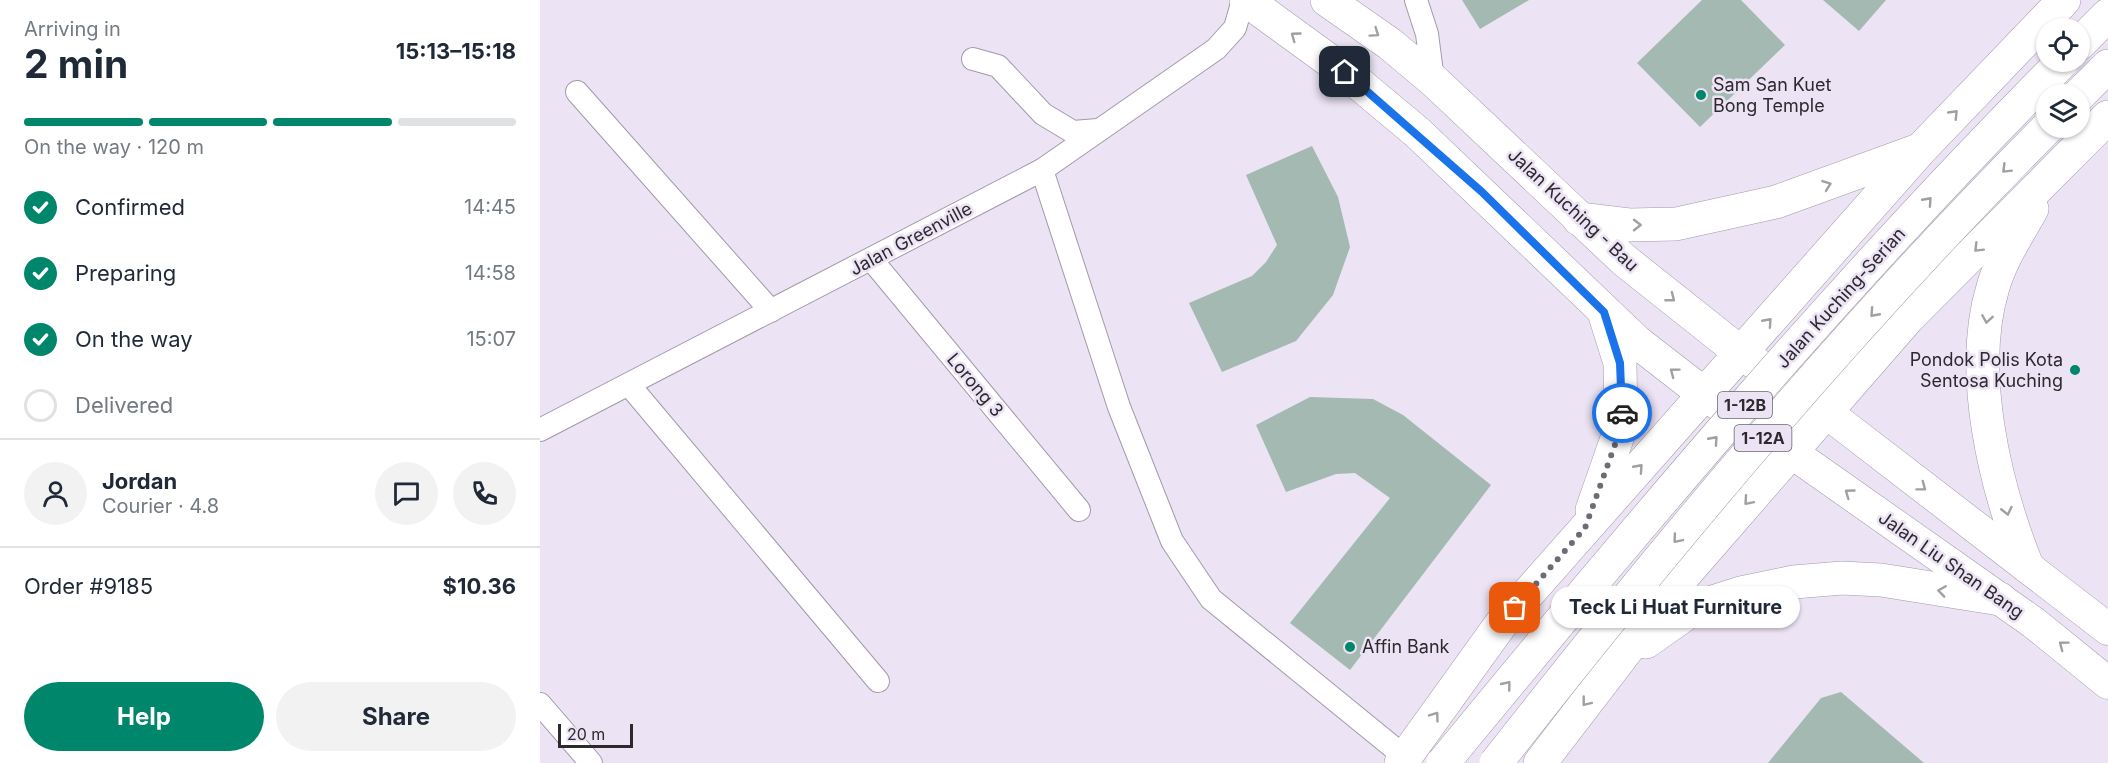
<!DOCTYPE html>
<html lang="en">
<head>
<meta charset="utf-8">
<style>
  :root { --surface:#fff; --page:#f2f2f3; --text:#1f2937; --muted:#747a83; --line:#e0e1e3; --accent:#00866b }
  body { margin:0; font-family:Inter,sans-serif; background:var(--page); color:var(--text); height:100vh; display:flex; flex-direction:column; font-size:22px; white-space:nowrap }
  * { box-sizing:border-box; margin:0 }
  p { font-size:20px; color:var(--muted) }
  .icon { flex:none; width:33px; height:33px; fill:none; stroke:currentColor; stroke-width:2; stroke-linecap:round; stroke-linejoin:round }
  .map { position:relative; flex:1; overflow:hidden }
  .drawer { display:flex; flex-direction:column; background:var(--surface); width:540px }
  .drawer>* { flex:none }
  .tools { position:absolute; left:1496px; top:18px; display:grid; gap:12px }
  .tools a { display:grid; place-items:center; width:54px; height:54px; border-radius:50%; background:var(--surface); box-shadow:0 2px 4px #0004; font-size:30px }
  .scale { position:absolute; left:18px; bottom:15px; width:75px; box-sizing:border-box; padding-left:6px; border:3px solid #2c292f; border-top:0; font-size:16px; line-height:21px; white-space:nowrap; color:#2c292f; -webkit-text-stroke:4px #ece3f4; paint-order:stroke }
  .pin { position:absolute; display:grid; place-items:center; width:51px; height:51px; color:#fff; margin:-26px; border-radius:12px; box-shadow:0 3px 9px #0006 }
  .courier { position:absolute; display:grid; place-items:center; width:60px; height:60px; margin:-30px; border:4px solid #1a73e8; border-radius:50%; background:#fff; color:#222; box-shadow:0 2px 8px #0007 }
  .bubble { position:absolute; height:42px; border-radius:21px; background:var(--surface); box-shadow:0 2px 4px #0004; font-size:20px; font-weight:700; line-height:42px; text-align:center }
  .overview em { font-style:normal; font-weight:700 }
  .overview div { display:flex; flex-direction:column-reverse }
  .overview { display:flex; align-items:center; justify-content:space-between; height:102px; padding:0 24px }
  h1 { font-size:39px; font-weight:700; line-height:45px }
  .bar { display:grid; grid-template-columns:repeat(4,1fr); gap:9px 6px; align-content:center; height:72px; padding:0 24px }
  .bar i { height:8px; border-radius:4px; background:var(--line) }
  .bar .current { background:var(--accent) }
  .bar p { grid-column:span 4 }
  .line { display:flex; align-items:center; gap:15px; padding:0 24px; border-top:2px solid var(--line) }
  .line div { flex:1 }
  .round { display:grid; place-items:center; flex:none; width:63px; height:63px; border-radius:32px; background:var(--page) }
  ol { padding:0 24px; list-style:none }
  li { display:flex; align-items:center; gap:18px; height:66px }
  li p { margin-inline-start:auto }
  li .icon { padding:6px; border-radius:50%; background:var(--accent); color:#fff; stroke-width:4 }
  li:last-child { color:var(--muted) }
  li i { width:33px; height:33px; border:3px solid var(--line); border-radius:50% }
  .primary-button { display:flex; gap:12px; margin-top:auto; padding:12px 24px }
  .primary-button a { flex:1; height:69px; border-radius:36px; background:var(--accent); color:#fff; font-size:24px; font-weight:700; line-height:69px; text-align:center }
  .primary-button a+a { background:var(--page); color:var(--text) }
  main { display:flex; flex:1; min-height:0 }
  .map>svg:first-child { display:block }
  .building { fill:#a4b9b1 }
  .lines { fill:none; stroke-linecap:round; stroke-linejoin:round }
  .minor-casing { stroke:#a299aa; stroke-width:24 }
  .secondary-casing { stroke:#a299aa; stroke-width:33 }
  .primary-casing { stroke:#a299aa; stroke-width:34 }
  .trunk-casing { stroke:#a299aa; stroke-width:34 }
  .minor { stroke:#fff; stroke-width:22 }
  .secondary { stroke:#fff; stroke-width:32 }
  .primary { stroke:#fff; stroke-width:33 }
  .trunk { stroke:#fff; stroke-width:33 }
  .trunk-bridge-casing { stroke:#a299aa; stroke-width:34; stroke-linecap:butt }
  .trunk-bridge { stroke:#fff; stroke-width:33 }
  .oneway { stroke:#a09fa1 }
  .done { stroke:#6f6a74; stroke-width:6; stroke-dasharray:0 10.8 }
  .route { stroke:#1a73e8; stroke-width:8 }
  .poi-dot { fill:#00866b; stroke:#ece3f4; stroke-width:2 }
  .labels { text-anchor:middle; stroke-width:5; stroke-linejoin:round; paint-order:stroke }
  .shield { fill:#ece3f4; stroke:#66616a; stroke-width:1.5 }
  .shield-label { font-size:16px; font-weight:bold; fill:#2c292f }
  .poi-label { font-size:18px; fill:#2c292f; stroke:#ece3f4; text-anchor:start }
  .street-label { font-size:18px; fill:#2c292f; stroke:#ece3f4 }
</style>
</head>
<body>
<main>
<section class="drawer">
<div class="overview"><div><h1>2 min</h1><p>Arriving in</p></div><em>15:13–15:18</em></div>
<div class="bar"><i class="current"></i><i class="current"></i><i class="current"></i><i></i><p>On the way · 120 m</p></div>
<ol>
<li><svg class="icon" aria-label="check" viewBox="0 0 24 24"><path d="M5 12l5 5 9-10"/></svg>Confirmed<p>14:45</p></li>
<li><svg class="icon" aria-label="check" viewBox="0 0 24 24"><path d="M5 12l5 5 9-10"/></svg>Preparing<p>14:58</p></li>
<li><svg class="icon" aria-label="check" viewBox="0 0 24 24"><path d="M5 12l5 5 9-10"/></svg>On the way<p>15:07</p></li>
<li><i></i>Delivered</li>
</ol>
<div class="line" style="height:108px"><a class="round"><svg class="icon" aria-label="person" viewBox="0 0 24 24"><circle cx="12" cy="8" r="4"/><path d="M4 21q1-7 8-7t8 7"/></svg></a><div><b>Jordan</b><p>Courier · 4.8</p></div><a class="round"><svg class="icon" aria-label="chat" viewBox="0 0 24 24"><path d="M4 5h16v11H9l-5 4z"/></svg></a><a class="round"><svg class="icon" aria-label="phone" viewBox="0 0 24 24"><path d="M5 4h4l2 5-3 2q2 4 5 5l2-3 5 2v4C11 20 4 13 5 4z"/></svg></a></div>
<div class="line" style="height:78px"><div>Order #9185</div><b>$10.36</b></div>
<div class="primary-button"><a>Help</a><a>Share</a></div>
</section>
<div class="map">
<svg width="1568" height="763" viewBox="0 0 1568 763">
  <rect width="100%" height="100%" fill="#ece3f4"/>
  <!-- building -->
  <g class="building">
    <path d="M922 0H989L940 29Z"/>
    <path d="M1162 0H1201L1245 45 1160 127 1097 63Z"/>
    <path d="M1283 0H1346L1319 31Z"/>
    <path d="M772 146 798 197 810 247 793 295 756 341 682 372 649 303 712 276 726 262 737 245 706 175Z"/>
    <path d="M770 397 833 399 863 415 951 485 810 670 750 623 850 498 815 473 796 474 746 492 716 425Z"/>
    <path d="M1301 692 1384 763H1228L1281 698Z"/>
  </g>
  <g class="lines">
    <!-- minor casing -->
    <g class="minor-casing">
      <g id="minor">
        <path d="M876 0 887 34 893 80"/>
        <path d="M433 59 458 66 503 114 533 132 558 130"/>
        <path d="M37 92 231 311"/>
        <path d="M502 170 579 407 632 541 671 599 865 757"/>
        <path d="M331 259 539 510"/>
        <path d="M90 386 338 681"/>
        <path d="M0 430 502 170 676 49 695 28 703 0"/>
        <path d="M0 704 51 763"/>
      </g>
    </g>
    <!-- secondary casing -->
    <g class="secondary-casing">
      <g id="secondary">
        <path d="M1286 412 1568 629"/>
        <path d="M1251 452 1494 623 1568 683"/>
      </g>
    </g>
    <!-- primary casing -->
    <g class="primary-casing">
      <g id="primary">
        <path d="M706 0 805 72 878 133 1097 342 1164 394 1248 450"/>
        <path d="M787 0 850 44 893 80 1084 260 1201 353 1255 391"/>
      </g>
    </g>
    <!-- trunk casing -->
    <g class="trunk-casing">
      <g id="trunk">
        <path d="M1539 44 1568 15"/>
        <path d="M1539 95 1568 66"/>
        <path d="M1039 219 1089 225 1136 224 1236 202 1379 150"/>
        <path d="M1052 510 1081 427 1080 363 1064 312"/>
        <path d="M1487 566C1455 486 1427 372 1453 287 1461 259 1478 234 1492 209"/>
        <path d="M1106 642 1154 608 1201 593 1254 582 1302 578 1341 580 1460 599"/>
        <path d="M861 763 961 624 1381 149 1524 0"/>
        <path d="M1000 763 1145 574 1368 318 1568 117"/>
      </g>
    </g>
    <!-- minor -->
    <use href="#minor" class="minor"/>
    <!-- secondary -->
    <use href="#secondary" class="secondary"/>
    <!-- primary -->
    <use href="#primary" class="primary"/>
    <!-- trunk -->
    <use href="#trunk" class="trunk"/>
    <!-- trunk-bridge casing -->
    <g class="trunk-bridge-casing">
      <g id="trunk-bridge">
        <path d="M903 763C1101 522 1302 283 1522 62"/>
        <path d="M956 763C1128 543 1310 326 1507 128"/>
      </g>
    </g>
    <!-- trunk-bridge -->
    <use href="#trunk-bridge" class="trunk-bridge"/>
  </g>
  <!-- one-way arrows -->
  <defs><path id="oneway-chevron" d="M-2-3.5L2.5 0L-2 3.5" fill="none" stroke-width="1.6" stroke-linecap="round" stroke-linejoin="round" transform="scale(1.5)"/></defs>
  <g class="oneway">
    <use href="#oneway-chevron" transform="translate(835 33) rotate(35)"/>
    <use href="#oneway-chevron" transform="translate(755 36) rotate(-144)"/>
    <use href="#oneway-chevron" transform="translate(1414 114) rotate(-46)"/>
    <use href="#oneway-chevron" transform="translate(1466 169) rotate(135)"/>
    <use href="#oneway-chevron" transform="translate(1287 185) rotate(-20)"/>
    <use href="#oneway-chevron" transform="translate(1388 201) rotate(-48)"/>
    <use href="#oneway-chevron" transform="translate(1097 225)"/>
    <use href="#oneway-chevron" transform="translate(1438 248) rotate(135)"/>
    <use href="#oneway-chevron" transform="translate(1131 298) rotate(38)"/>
    <use href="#oneway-chevron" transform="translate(1334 313) rotate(132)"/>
    <use href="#oneway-chevron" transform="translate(1447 319) rotate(99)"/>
    <use href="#oneway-chevron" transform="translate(1228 322) rotate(-48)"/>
    <use href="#oneway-chevron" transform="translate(1134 372) rotate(-143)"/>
    <use href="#oneway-chevron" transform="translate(1174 440) rotate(-48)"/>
    <use href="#oneway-chevron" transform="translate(1099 468) rotate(-48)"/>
    <use href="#oneway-chevron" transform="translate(1382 487) rotate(37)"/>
    <use href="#oneway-chevron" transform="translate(1309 493) rotate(-144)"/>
    <use href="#oneway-chevron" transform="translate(1208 501) rotate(131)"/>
    <use href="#oneway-chevron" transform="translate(1467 511) rotate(77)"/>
    <use href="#oneway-chevron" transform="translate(1137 539) rotate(130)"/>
    <use href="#oneway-chevron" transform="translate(1402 591) rotate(-172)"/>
    <use href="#oneway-chevron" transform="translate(1523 645) rotate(-143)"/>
    <use href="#oneway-chevron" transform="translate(967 685) rotate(-51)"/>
    <use href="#oneway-chevron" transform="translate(1046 702) rotate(128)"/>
    <use href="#oneway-chevron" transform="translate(895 716) rotate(-54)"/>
  </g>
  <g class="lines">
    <!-- done -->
    <path class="done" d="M975 608 1045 528 1081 428 1082 413"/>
    <!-- route -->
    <path class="route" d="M805 72 942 192 1064 312 1080 363 1082 413"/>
  </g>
  <!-- markers -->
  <g class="poi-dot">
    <circle cx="1161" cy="95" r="6"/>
    <circle cx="1535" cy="370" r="6"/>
    <circle cx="810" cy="647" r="6"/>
  </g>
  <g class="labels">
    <!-- shield labels -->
    <g class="shield">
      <rect x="1178" y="392" width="54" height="26" rx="4.5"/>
      <rect x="1194.5" y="425" width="57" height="26" rx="4.5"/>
    </g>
    <g class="shield-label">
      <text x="1205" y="411">1-12B</text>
      <text x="1223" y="444">1-12A</text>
    </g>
    <!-- poi labels -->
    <g class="poi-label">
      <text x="1173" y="91">Sam San Kuet<tspan x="1173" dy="21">Bong Temple</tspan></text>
      <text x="1523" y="366" text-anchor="end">Pondok Polis Kota<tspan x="1523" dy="21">Sentosa Kuching</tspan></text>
      <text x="822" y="653">Affin Bank</text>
    </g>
    <!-- street labels -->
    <g class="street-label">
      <text transform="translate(1033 210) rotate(43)" y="6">Jalan Kuching - Bau</text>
      <text transform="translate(371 239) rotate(-28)" y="6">Jalan Greenville</text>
      <text transform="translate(1301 298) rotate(-48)" y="6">Jalan Kuching-Serian</text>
      <text transform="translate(435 385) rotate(50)" y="6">Lorong 3</text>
      <text transform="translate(1411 565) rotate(35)" y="6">Jalan Liu Shan Bang</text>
    </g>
  </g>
</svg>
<div class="tools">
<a><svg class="icon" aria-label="locate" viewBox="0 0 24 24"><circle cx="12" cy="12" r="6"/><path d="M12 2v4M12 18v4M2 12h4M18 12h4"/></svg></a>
<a><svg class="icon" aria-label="layers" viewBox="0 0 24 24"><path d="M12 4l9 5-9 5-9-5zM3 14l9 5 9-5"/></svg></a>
</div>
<div class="scale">20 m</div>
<div class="pin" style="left:975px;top:608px;background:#ea580c"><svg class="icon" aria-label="bag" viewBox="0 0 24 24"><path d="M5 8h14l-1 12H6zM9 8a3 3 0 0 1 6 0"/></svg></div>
<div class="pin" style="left:805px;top:72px;background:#1f2937"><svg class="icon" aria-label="home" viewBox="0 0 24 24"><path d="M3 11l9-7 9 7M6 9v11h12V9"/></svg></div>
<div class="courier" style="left:1082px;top:413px"><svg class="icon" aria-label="car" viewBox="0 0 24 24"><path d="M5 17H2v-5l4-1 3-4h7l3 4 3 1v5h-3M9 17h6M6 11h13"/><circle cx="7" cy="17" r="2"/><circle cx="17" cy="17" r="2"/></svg></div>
<div class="bubble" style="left:1011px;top:586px;width:249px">Teck Li Huat Furniture</div>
</div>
</main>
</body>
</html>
